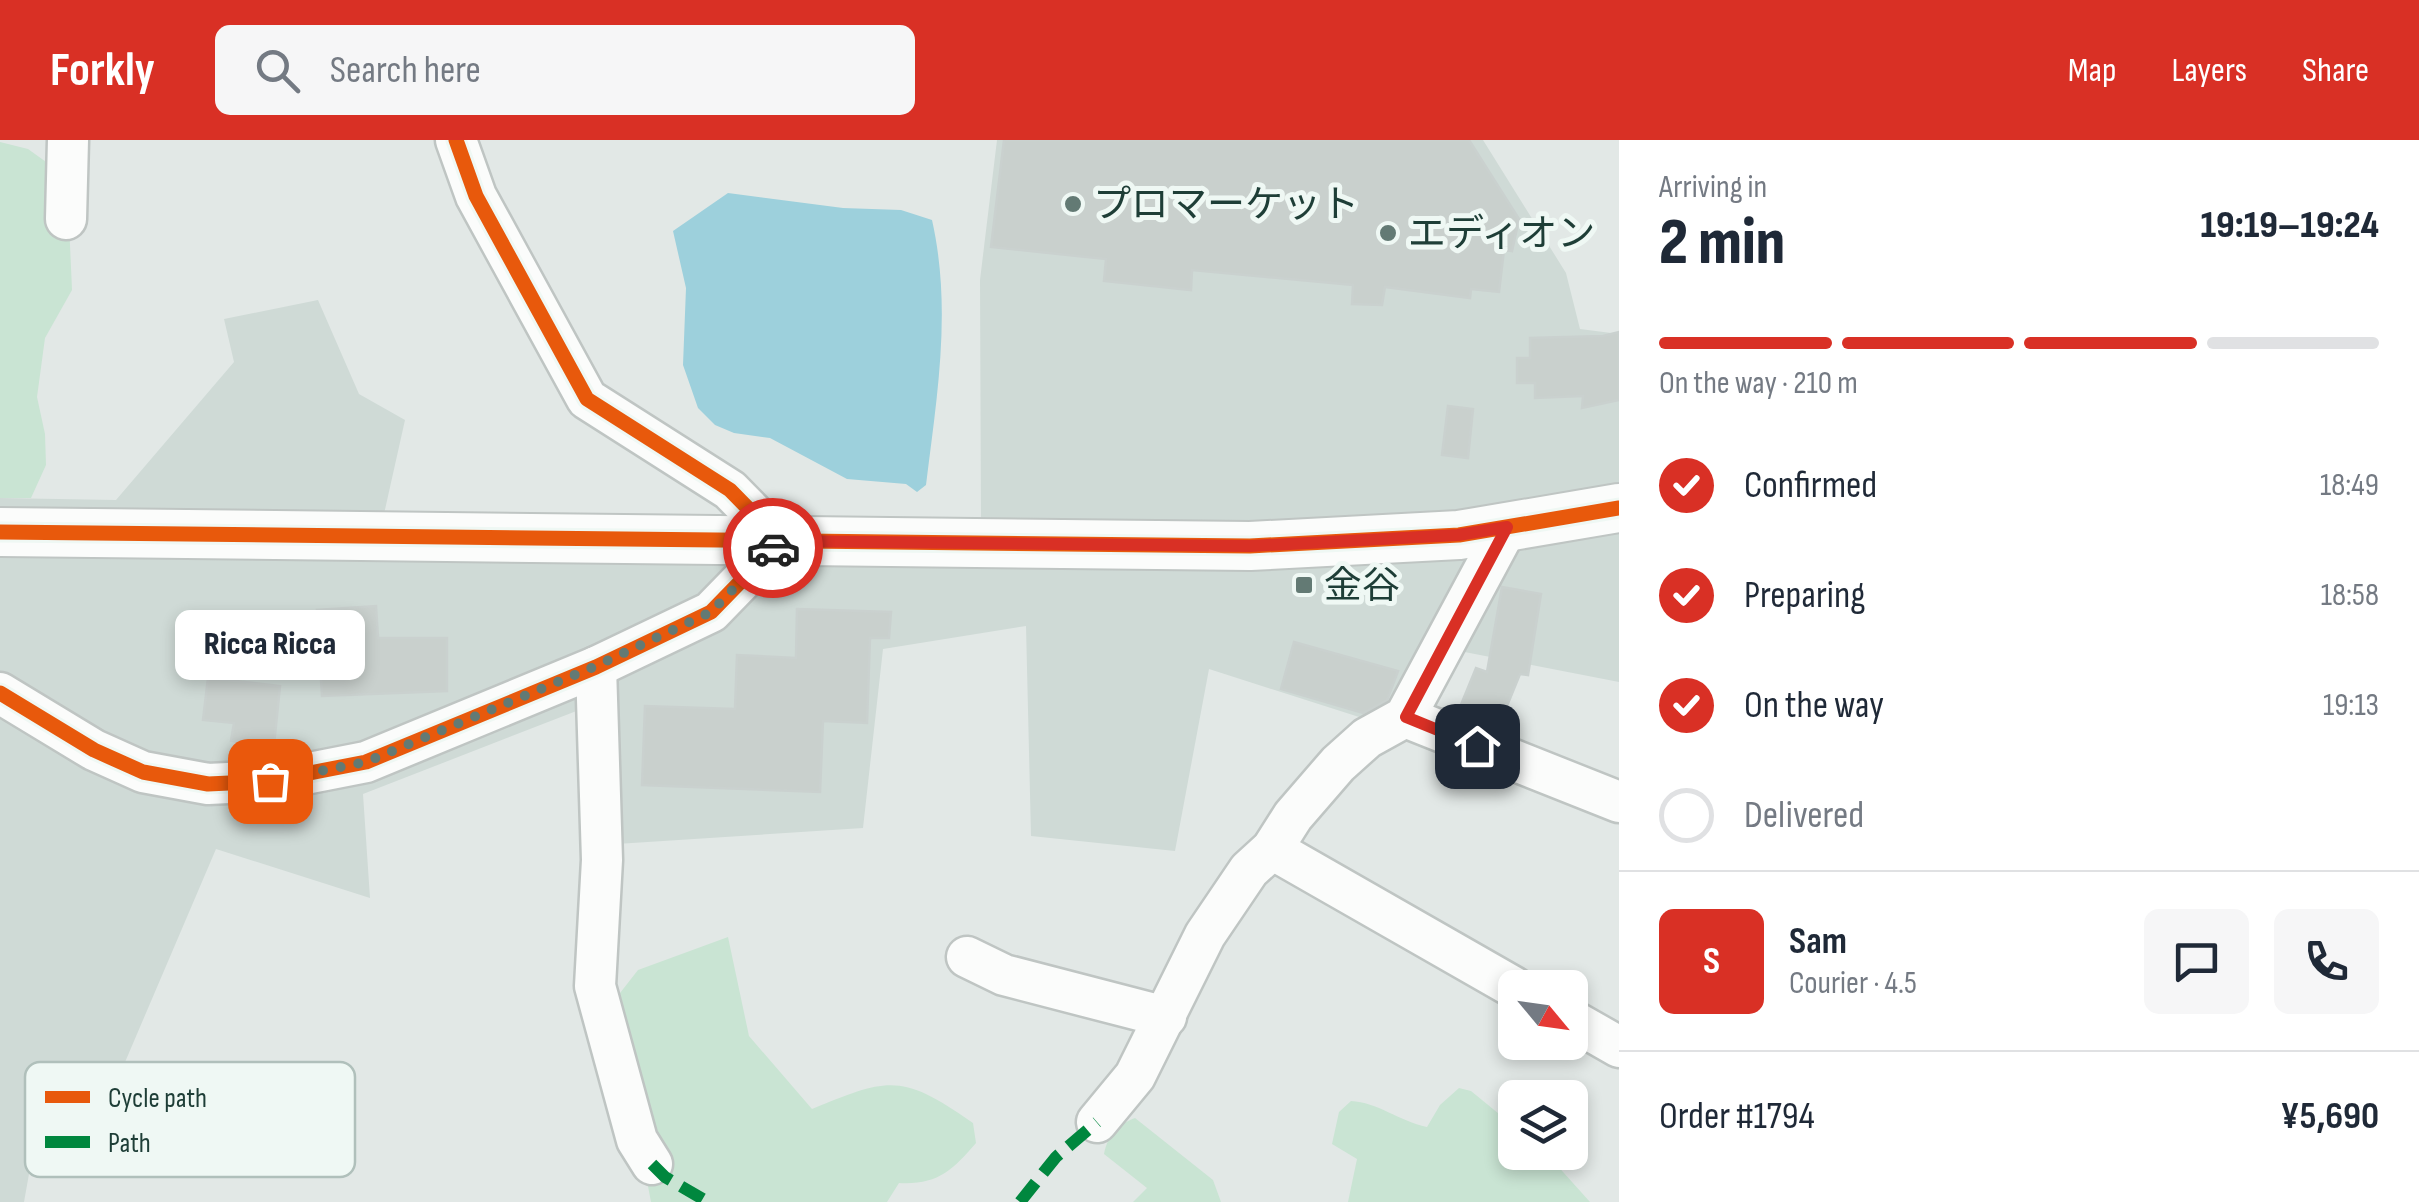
<!DOCTYPE html>
<html lang="en">
<head>
<meta charset="utf-8">
<style>
  :root { --surface:#fff; --page:#f6f6f7; --text:#1f2937; --muted:#747a83; --line:#e0e1e3; --accent:#d93025 }
  body { margin:0; font-family:"Sofia Sans Condensed","Noto Sans JP",sans-serif; background:var(--page); color:var(--text); height:100vh; display:flex; flex-direction:column; font-size:38px; white-space:nowrap }
  * { box-sizing:border-box; margin:0 }
  p { font-size:32px; color:var(--muted) }
  .icon { flex:none; width:55px; height:55px; fill:none; stroke:currentColor; stroke-width:2; stroke-linecap:round; stroke-linejoin:round }
  .map { position:relative; flex:1; overflow:hidden }
  .sheet { display:flex; flex-direction:column; background:var(--surface); width:800px }
  .sheet>* { flex:none }
  .needle { width:65px; rotate:119deg }
  .buttons { position:absolute; left:1498px; top:830px; display:grid; gap:20px }
  .buttons a { display:grid; place-items:center; width:90px; height:90px; border-radius:15px; background:var(--surface); box-shadow:0 5px 15px #0003; font-size:50px }
  .pin { position:absolute; display:grid; place-items:center; width:85px; height:85px; color:#fff; margin:-42px; border-radius:20px; box-shadow:0 5px 15px #0006 }
  .courier { position:absolute; display:grid; place-items:center; width:100px; height:100px; margin:-50px; border:8px solid #d93025; border-radius:50%; background:#fff; color:#222; box-shadow:0 2px 12px #0007 }
  .bubble { position:absolute; height:70px; border-radius:15px; background:var(--surface); box-shadow:0 5px 15px #0003; font-size:32px; font-weight:800; line-height:70px; text-align:center }
  .overview em { font-style:normal; font-weight:800 }
  .overview div { display:flex; flex-direction:column-reverse }
  .overview { display:flex; align-items:center; justify-content:space-between; height:170px; padding:0 40px }
  h1 { font-size:65px; font-weight:800; line-height:75px }
  .bar { display:grid; grid-template-columns:repeat(4,1fr); gap:15px 10px; align-content:center; height:120px; padding:0 40px }
  .bar i { height:12px; border-radius:8px; background:var(--line) }
  .bar .on { background:var(--accent) }
  .bar p { grid-column:span 4 }
  .line { display:flex; align-items:center; gap:25px; padding:0 40px; border-top:2px solid var(--line) }
  .line div { flex:1 }
  .round { display:grid; place-items:center; flex:none; width:105px; height:105px; border-radius:15px; background:var(--page) }
  ol { padding:0 40px; list-style:none }
  li { display:flex; align-items:center; gap:30px; height:110px }
  li p { margin-inline-start:auto }
  li .icon { padding:10px; border-radius:50%; background:var(--accent); color:#fff; stroke-width:4 }
  li:last-child { color:var(--muted) }
  li i { width:55px; height:55px; border:5px solid var(--line); border-radius:50% }
  header { display:flex; align-items:center; gap:60px; box-sizing:border-box; height:140px; padding:0 50px; background:var(--accent); color:#fff }
  header strong { font-size:48px }
  nav { display:flex; gap:55px; margin-inline-start:auto; font-size:35px }
  .search { width:700px; height:90px; background:var(--page); display:flex; align-items:center; gap:25px; box-sizing:border-box; padding:0 35px; border-radius:15px; color:var(--muted); font-size:38px }
  main { display:flex; flex:1; min-height:0 }
  .map>svg:first-child { display:block }
  .built { fill:#cfdad6 }
  .green { fill:#c9e4d3 }
  .water { fill:#9dd0dc }
  .building { fill:#c9d0cd; stroke:#cad1cf; stroke-width:2.5 }
  .lines { fill:none; stroke-linecap:round; stroke-linejoin:round }
  .minor-casing { stroke:#bfc5c3; stroke-width:45 }
  .tertiary-casing { stroke:#bfc5c3; stroke-width:52 }
  .minor { stroke:#fbfcfb; stroke-width:40 }
  .tertiary { stroke:#fbfcfb; stroke-width:48 }
  .quiet { stroke:#00873e; stroke-width:12; stroke-dasharray:25 12; stroke-linecap:butt }
  .cycleway-casing { stroke:#eff8f4; stroke-width:21 }
  .cycleway { stroke:#e8590c; stroke-width:15 }
  .done { stroke:#637a74; stroke-width:10; stroke-dasharray:0 18 }
  .route { stroke:#d93025; stroke-width:12 }
  .poi-dot { fill:#637a74; stroke:#eff8f4; stroke-width:4 }
  .labels { text-anchor:middle; stroke-width:10; stroke-linejoin:round; paint-order:stroke }
  .poi-label { font-size:38px; fill:#1e3e37; stroke:#eff8f4; text-anchor:start }
  .key { fill:#eff8f4; stroke:#b0c0bb; stroke-width:2.5 }
  .key-label { font-size:28px; fill:#1e3e37 }
</style>
</head>
<body>
<header>
<strong>Forkly</strong>
<div class="search"><svg class="icon" aria-label="search" viewBox="0 0 24 24"><circle cx="10" cy="10" r="6"/><path d="M15 15l6 6"/></svg>Search here</div>
<nav><a>Map</a><a>Layers</a><a>Share</a></nav>
</header>
<main>
<div class="map">
<svg width="1619" height="1062" viewBox="0 0 1619 1062">
  <rect width="100%" height="100%" fill="#e2e8e6"/>
  <!-- built -->
  <path class="built" d="M997 0H1483L1566 133 1580 189 1619 194V542L1434 506 1381 584 1209 529 1175 711 1031 696 1026 486 883 509 863 688 601 705 579 570 363 654 370 758 216 709 105 969 29 1034 24 1062H0V358L116 360 234 222 224 179 318 160 359 254 405 280 384 374 981 383 980 140Z"/>
  <!-- green -->
  <g class="green">
    <path d="M0 2 28 9 67 37 72 150 45 198 37 257 45 294 46 325 31 358H0Z"/>
    <path d="M728 797 749 896 812 969C889 937 902 933 973 983L976 1003C952 1031 937 1045 899 1043L887 1062H651L613 862 638 830Z"/>
    <path d="M1459 948 1471 951 1515 987V1012L1546 1013 1590 1062H1348L1357 1019 1332 1004 1339 972 1351 961C1377 962 1399 981 1427 987L1440 965Z"/>
    <path d="M1135 978 1213 1040 1221 1062H1133L1147 1048 1104 1014C1108 995 1117 985 1135 978Z"/>
  </g>
  <!-- water -->
  <path class="water" d="M728 53 843 68 901 70 932 80C952 169 937 256 926 345L917 352 906 344 847 339 770 298 734 293 715 285 698 268 683 225 686 148 673 91Z"/>
  <!-- building -->
  <g class="building">
    <path d="M1004 0H1469L1519 79 1512 111 1504 110 1499 152 1471 149 1470 158 1385 147 1382 165 1352 164 1353 145 1192 130 1191 150 1104 141 1106 119 991 107Z"/>
    <path d="M1619 192V260L1582 268 1583 256 1535 258V243H1517V218H1530V198L1603 196Z"/>
    <path d="M1448 266 1473 269 1468 318 1442 315Z"/>
    <path d="M1502 447 1541 454 1528 535 1520 534 1498 588 1458 572 1476 528 1487 532Z"/>
    <path d="M376 466 378 498H447V551L322 556 317 470Z"/>
    <path d="M797 469 891 472 889 498H870L867 583 823 581 820 652 642 645 645 566 735 569 737 515 796 518Z"/>
    <path d="M1294 502 1398 531 1387 560 1363 573 1281 549Z"/>
    <path d="M208 538 280 546 274 605 231 601 234 583 203 580Z"/>
  </g>
  <g class="lines">
    <!-- minor casing -->
    <g class="minor-casing">
      <g id="minor">
        <path d="M66 79 68 0"/>
        <path d="M596 527 602 720 595 846 637 1000 652 1024"/>
        <path d="M0 553 94 610 143 632 208 644 269 641 366 622 596 527 711 472 780 401 730 350 587 259 476 56 456 0"/>
        <path d="M1405 577 1619 662"/>
        <path d="M1272 709 1515 848"/>
        <path d="M967 817 1004 835 1166 877"/>
        <path d="M1570 879 1619 907"/>
        <path d="M1097 982 1135 936 1205 795 1249 730 1272 709 1293 676 1338 624 1367 598 1405 577 1507 387"/>
      </g>
    </g>
    <!-- tertiary casing -->
    <g class="tertiary-casing">
      <path id="tertiary" d="M0 392 1250 406 1459 395 1619 368"/>
    </g>
    <!-- minor -->
    <use href="#minor" class="minor"/>
    <!-- tertiary -->
    <use href="#tertiary" class="tertiary"/>
    <!-- quiet -->
    <g class="quiet">
      <path d="M652 1024 665 1037 708 1062"/>
      <path d="M1020 1062 1056 1017 1097 982"/>
    </g>
    <!-- cycleway casing -->
    <g class="cycleway-casing">
      <g id="cycleway">
        <path d="M0 392 1250 406 1459 395 1619 368"/>
        <path d="M0 553 94 610 143 632 208 644 269 641 366 622 596 527 711 472 780 401 730 350 587 259 476 56 456 0"/>
      </g>
    </g>
    <!-- cycleway -->
    <use href="#cycleway" class="cycleway"/>
  </g>
  <g class="lines">
    <!-- done -->
    <path class="done" d="M270 641 366 622 596 526 711 472 773 408"/>
    <!-- route -->
    <path class="route" d="M773 408 780 401 1250 406 1458 395 1507 387 1406 577 1477 606"/>
  </g>
  <!-- markers -->
  <g class="poi-dot">
    <circle cx="1073" cy="64" r="10"/>
    <circle cx="1388" cy="93" r="10"/>
    <rect x="1294" y="435" width="20" height="20" rx="5"/>
  </g>
  <g class="labels">
    <!-- poi labels -->
    <g class="poi-label">
      <text x="1093" y="77">プロマーケット</text>
      <text x="1408" y="106">エディオン</text>
      <text x="1324" y="458">金谷</text>
    </g>
  </g>
  <!-- legend -->
  <rect x="25" y="922" width="330" height="115" rx="15" class="key"/>
  <rect x="45" y="951" width="45" height="12" fill="#e8590c"/>
  <rect x="45" y="996" width="45" height="12" fill="#00873e"/>
  <g class="key-label">
    <text x="108" y="967">Cycle path</text>
    <text x="108" y="1012">Path</text>
  </g>
</svg>
<div class="buttons">
<a><svg class="needle" viewBox="-14 -14 28 28"><path d="M0-13l5 13h-10z" fill="#e53935"/><path d="M0 13l5-13h-10z" fill="#747a83"/></svg></a>
<a><svg class="icon" aria-label="layers" viewBox="0 0 24 24"><path d="M12 4l9 5-9 5-9-5zM3 14l9 5 9-5"/></svg></a>
</div>
<div class="pin" style="left:270px;top:641px;background:#ea580c"><svg class="icon" aria-label="bag" viewBox="0 0 24 24"><path d="M5 8h14l-1 12H6zM9 8a3 3 0 0 1 6 0"/></svg></div>
<div class="pin" style="left:1477px;top:606px;background:#1f2937"><svg class="icon" aria-label="home" viewBox="0 0 24 24"><path d="M3 11l9-7 9 7M6 9v11h12V9"/></svg></div>
<div class="courier" style="left:773px;top:408px"><svg class="icon" aria-label="car" viewBox="0 0 24 24"><path d="M5 17H2v-5l4-1 3-4h7l3 4 3 1v5h-3M9 17h6M6 11h13"/><circle cx="7" cy="17" r="2"/><circle cx="17" cy="17" r="2"/></svg></div>
<div class="bubble" style="left:175px;top:470px;width:190px">Ricca Ricca</div>
</div>
<section class="sheet">
<div class="overview"><div><h1>2 min</h1><p>Arriving in</p></div><em>19:19–19:24</em></div>
<div class="bar"><i class="on"></i><i class="on"></i><i class="on"></i><i></i><p>On the way · 210 m</p></div>
<ol>
<li><svg class="icon" aria-label="check" viewBox="0 0 24 24"><path d="M5 12l5 5 9-10"/></svg>Confirmed<p>18:49</p></li>
<li><svg class="icon" aria-label="check" viewBox="0 0 24 24"><path d="M5 12l5 5 9-10"/></svg>Preparing<p>18:58</p></li>
<li><svg class="icon" aria-label="check" viewBox="0 0 24 24"><path d="M5 12l5 5 9-10"/></svg>On the way<p>19:13</p></li>
<li><i></i>Delivered</li>
</ol>
<div class="line" style="height:180px"><b class="round" style="background:var(--accent);color:#fff">S</b><div><b>Sam</b><p>Courier · 4.5</p></div><a class="round"><svg class="icon" aria-label="chat" viewBox="0 0 24 24"><path d="M4 5h16v11H9l-5 4z"/></svg></a><a class="round"><svg class="icon" aria-label="phone" viewBox="0 0 24 24"><path d="M5 4h4l2 5-3 2q2 4 5 5l2-3 5 2v4C11 20 4 13 5 4z"/></svg></a></div>
<div class="line" style="height:130px"><div>Order #1794</div><b>¥5,690</b></div>
</section>
</main>
</body>
</html>
